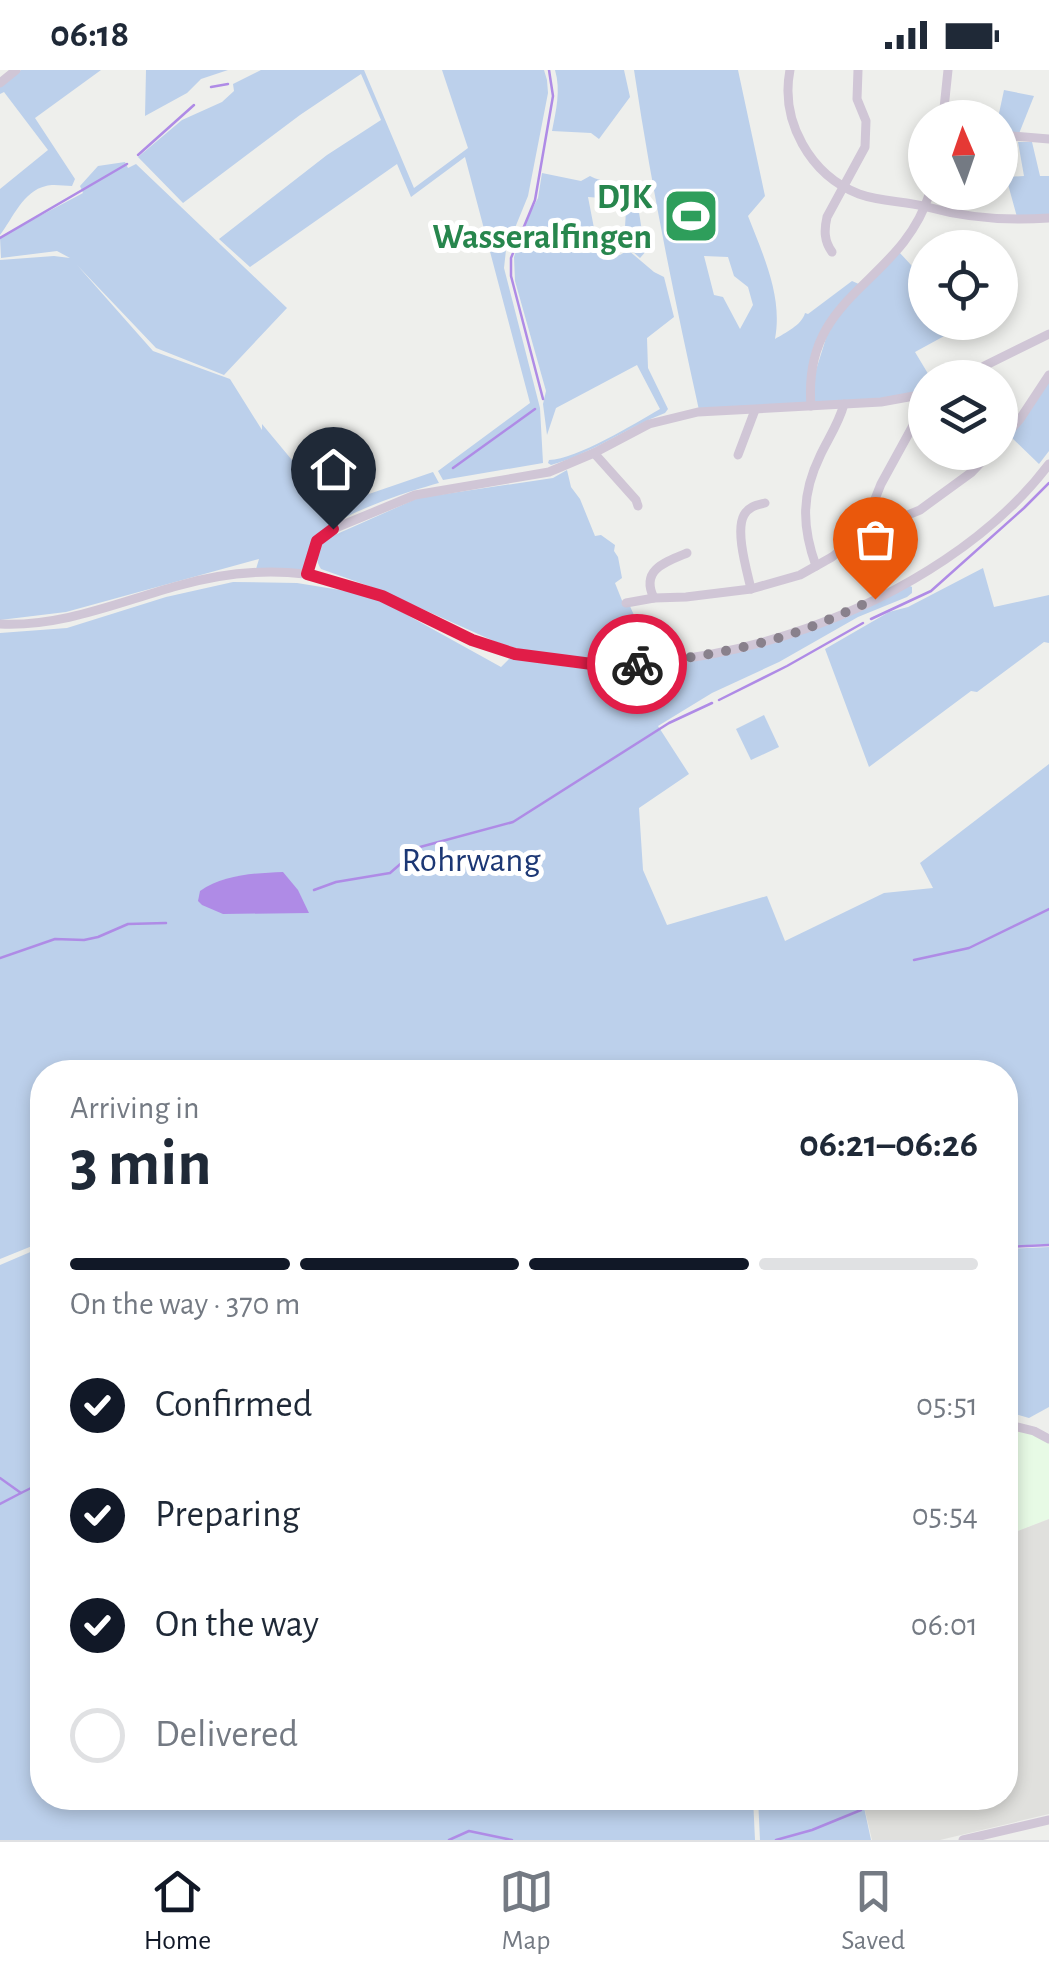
<!DOCTYPE html>
<html lang="en">
<head>
<meta charset="utf-8">
<style>
  :root { --surface:#fff; --page:#f2f2f3; --text:#1f2937; --muted:#747a83; --line:#e0e1e3; --accent:#111827 }
  body { margin:0; font-family:"Alegreya Sans",sans-serif; background:var(--page); color:var(--text); height:100vh; display:flex; flex-direction:column; font-size:38px; white-space:nowrap }
  * { box-sizing:border-box; margin:0 }
  p { font-size:32px; color:var(--muted) }
  .icon { flex:none; width:55px; height:55px; fill:none; stroke:currentColor; stroke-width:2; stroke-linecap:round; stroke-linejoin:round }
  .map { position:relative; flex:1; overflow:hidden }
  .details { position:absolute; left:30px; top:990px; width:988px; height:750px; display:flex; flex-direction:column; background:var(--surface); border-radius:40px; box-shadow:0 5px 15px #0003 }
  .details>* { flex:none }
  .needle { width:65px; rotate:358deg }
  .tools { position:absolute; left:908px; top:30px; display:grid; gap:20px }
  .tools a { display:grid; place-items:center; width:110px; height:110px; border-radius:50%; background:var(--surface); box-shadow:0 5px 15px #0003; font-size:50px }
  .pin { position:absolute; display:grid; place-items:center; width:85px; height:85px; color:#fff; margin:-102px -42px; border-radius:50% 50% 50% 0; rotate:-45deg; box-shadow:0 0 10px #0007 }
  .pin .icon { rotate:45deg }
  .courier { position:absolute; display:grid; place-items:center; width:100px; height:100px; margin:-50px; border:8px solid #e11d48; border-radius:50%; background:#fff; color:#222; box-shadow:0 2px 12px #0007 }
  .headline em { font-style:normal; font-weight:700 }
  .headline div { display:flex; flex-direction:column-reverse }
  .headline { display:flex; align-items:center; justify-content:space-between; height:170px; padding:0 40px }
  h1 { font-size:65px; font-weight:700; line-height:75px }
  .bar { display:grid; grid-template-columns:repeat(4,1fr); gap:15px 10px; align-content:center; height:120px; padding:0 40px }
  .bar i { height:12px; border-radius:8px; background:var(--line) }
  .bar .current { background:var(--accent) }
  .bar p { grid-column:span 4 }
  ol { padding:0 40px; list-style:none }
  li { display:flex; align-items:center; gap:30px; height:110px }
  li p { margin-inline-start:auto }
  li .icon { padding:10px; border-radius:50%; background:var(--accent); color:#fff; stroke-width:4 }
  li:last-child { color:var(--muted) }
  li i { width:55px; height:55px; border:5px solid var(--line); border-radius:50% }
  .status { display:flex; justify-content:space-between; align-items:center; height:70px; padding:0 50px; background:var(--surface); direction:ltr }
  .status svg { height:28px; fill:currentColor }
  .tab-bar { display:flex; justify-content:space-around; align-items:center; height:140px; border-top:2px solid var(--line); background:var(--surface); font-size:28px; color:var(--muted) }
  .tab-bar a { display:grid; justify-items:center; gap:5px }
  .tab-bar .current { color:var(--accent) }
  .map>svg:first-child { display:block }
  .commercial { fill:#e7fae5 }
  .education { fill:#e0e0dd }
  .green { fill:#bcd0eb; fill-rule:evenodd }
  .water { fill:#af8be6 }
  .lines { fill:none; stroke-linecap:round; stroke-linejoin:round }
  .stream { stroke:#af8be6; stroke-width:2.5 }
  .minor { stroke:#d0c6d6; stroke-width:9 }
  .done { stroke:#89818c; stroke-width:10; stroke-dasharray:0 18 }
  .route { stroke:#e11d48; stroke-width:12 }
  .labels { text-anchor:middle; stroke-width:10; stroke-linejoin:round; paint-order:stroke }
  .leisure-label { font-size:35px; font-weight:bold; fill:#27864d; stroke:#fff; text-anchor:end }
  .park-label { font-size:35px; fill:#1c3774; stroke:#fff }
</style>
</head>
<body>
<div class="status"><b>06:18</b><svg viewBox="0 0 49 12"><path d="M0 12V9h3v3zM5 12V6h3v6zM10 12V3h3v9zM15 12V0h3v12zM26 1h20v11H26zM47 4h2v5h-2z"/></svg></div>
<div class="map">
<svg width="1049" height="1770" viewBox="0 0 1049 1770">
  <rect width="100%" height="100%" fill="#eeefec"/>
  <!-- commercial -->
  <path class="commercial" d="M1005 1354 1049 1369V1449L1005 1466Z"/>
  <!-- education -->
  <path class="education" d="M1049 1449V1744L940 1770H872L862 1728H1005V1466Z"/>
  <!-- green -->
  <g class="green">
    <path d="M21 0H101L35 48 75 109 72 116C64 116 53 114 46 116 23 121 13 148 0 165V119L48 80 4 22 0 24V17Z"/>
    <path d="M146 0H228L201 9 187 23 145 46Z"/>
    <path d="M261 0H364L414 118 468 78 442 0H544L547 10 548 23 528 126 506 180 504 198 540 338 543 393 443 410 438 401 530 333 465 87 411 127 397 94 250 197 219 169 327 85 381 50 361 4 300 45 183 133 138 87 182 50 222 32 234 21 233 14Z"/>
    <path d="M555 0H624L630 27 599 69 591 63 552 61C556 41 561 20 555 0Z"/>
    <path d="M634 0H738L765 126 748 146C763 185 783 226 775 269 785 263 802 255 805 243L808 244 852 211 861 215 818 268 810 335 699 340C674 227 651 115 634 0ZM704 186 728 187 734 206 748 217 753 235 740 259 723 227 714 225Z"/>
    <path d="M1004 20 1034 26 1018 66 1000 63V48H998Z"/>
    <path d="M1018 72H1032L1040 106H1049V146L1017 147 1006 107 1024 106Z"/>
    <path d="M125 92 128 98 136 94 287 238 224 305 156 278 77 195 153 281 230 309 262 360V354L331 437 433 402 439 413C412 420 328 447 315 470 310 479 308 492 305 502L256 499 259 489 66 542 0 550V190L54 186 70 188 57 181 1 188 0 167 83 123 80 116 98 96Z"/>
    <path d="M542 103 581 111 590 106C602 113 617 111 628 119 642 128 639 163 647 180L640 188 624 174 626 140 615 129 588 127 599 184 620 185 628 180 654 202 664 207 674 247 647 268 648 298 668 339 665 343C626 358 591 384 551 395L548 393 549 390C577 389 634 354 660 339L637 295 556 338 547 365 543 334 546 321 515 211 514 187 526 151 538 128Z"/>
    <path d="M899 182 925 210V252L968 253 915 282 930 307 925 308V323L881 331 812 334 811 316 832 249Z"/>
    <path d="M1049 309V381L1039 394 1010 366Z"/>
    <path d="M567 400 571 417 580 429 595 466 601 465 615 475 614 481 618 487 622 508 615 513 623 533 629 534 638 554 648 587 579 588 529 582 496 572 380 520 321 499C313 487 318 477 328 468L418 428 553 408Z"/>
    <path d="M983 498 994 537 1049 525V573L1044 572 977 622 971 621 869 697 825 579 889 542 908 537Z"/>
    <path d="M233 512 297 513 371 525 501 597 511 587C531 591 551 595 571 597 599 600 628 598 655 595 753 585 821 561 908 515L912 517V523L907 527 858 547 779 592 712 623 658 656 689 704 639 738 643 800 667 855 767 826 785 871 884 823 933 818 920 793 1049 694V1174L1005 1176V1002H42V1172L0 1189V563L67 558 166 527Z"/>
    <path d="M764 645 779 677 751 690 736 659Z"/>
    <path d="M42 1177V1728H753L755 1770H0V1195Z"/>
    <path d="M1049 1177V1337L1029 1348 1005 1341V1179Z"/>
    <path d="M758 1728H862L871 1770H760Z"/>
  </g>
  <!-- water -->
  <path class="water" d="M283 802 298 820 309 843 223 844 202 835 198 831 200 821C223 805 255 803 283 802Z"/>
  <g class="lines">
    <!-- stream -->
    <g class="stream">
      <path d="M211 17 228 14"/>
      <path d="M138 85 194 35"/>
      <path d="M0 168 127 94"/>
      <path d="M543 329 511 206V188L535 130 553 26 549 0"/>
      <path d="M453 398 535 339"/>
      <path d="M871 549 931 521 1024 438 1049 413"/>
      <path d="M719 630 787 596 863 553"/>
      <path d="M314 820 336 812 390 803 420 777 513 752 669 653 712 633"/>
      <path d="M0 888 55 869 84 870 98 867 128 854 166 853"/>
      <path d="M914 890 969 878 1049 839"/>
      <path d="M1005 1177 1049 1175"/>
      <path d="M0 1408 21 1423 41 1413"/>
      <path d="M0 1434 21 1423"/>
      <path d="M449 1770 469 1761 512 1770"/>
      <path d="M776 1770 812 1760 861 1740"/>
    </g>
    <!-- minor -->
    <g class="minor">
      <path d="M790 0C780 51 810 105 859 124 881 132 905 131 927 137 967 148 1008 151 1049 148"/>
      <path d="M0 13 16 0"/>
      <path d="M943 48 948 0"/>
      <path d="M1000 65 1049 69"/>
      <path d="M832 182C824 171 824 160 827 147L865 77 866 51 857 29 858 0"/>
      <path d="M960 308 1049 264"/>
      <path d="M811 336C802 222 901 216 930 122"/>
      <path d="M1000 372 1020 349 1049 305"/>
      <path d="M594 383 636 430 638 436"/>
      <path d="M738 385 755 340"/>
      <path d="M861 464 881 414 921 341 925 324"/>
      <path d="M816 496C802 457 801 425 820 386 828 369 839 353 844 334"/>
      <path d="M307 504 317 471 333 459 415 425 549 402 594 383 649 354 698 342 881 332 925 324"/>
      <path d="M751 519C747 501 735 461 744 445 749 436 757 435 765 433"/>
      <path d="M654 528C640 500 665 492 687 483"/>
      <path d="M626 533 654 528 686 527 751 519 800 505 832 487 861 464 920 440 972 402 991 382"/>
      <path d="M0 554C62 557 119 532 177 516 218 504 262 499 305 504 317 505 329 510 341 514 355 518 371 521 385 527 429 546 469 573 516 584 691 625 941 537 1049 394"/>
      <path d="M1005 1354 1034 1361 1049 1369"/>
      <path d="M963 1770 1049 1750"/>
    </g>
  </g>
  <g class="lines">
    <!-- done -->
    <path class="done" d="M637 594C686 589 735 581 782 567 814 557 844 543 875 529"/>
    <!-- route -->
    <path class="route" d="M333 459 317 471 307 504 382 526 472 570 515 584 592 594H637"/>
  </g>
  <!-- icons -->
  <defs>
    <g id="stadium-square" transform="scale(2.875)"><rect x="-9" y="-9" width="18" height="18" rx="4" fill="#2e9e5b" stroke="#fff"/><path d="M0-5a6.5 5 0 1 0 0 10a6.5 5 0 1 0 0-10ZM-3.5-1.8h7v3.6h-7Z" fill="#fff"/></g>
  </defs>
  <g fill-rule="evenodd">
    <use href="#stadium-square" x="691" y="146"/>
  </g>
  <g class="labels">
    <!-- leisure labels -->
    <g class="leisure-label">
      <text x="652" y="138">DJK<tspan x="652" dy="40">Wasseralfingen</tspan></text>
    </g>
    <!-- park labels -->
    <g class="park-label">
      <text x="471" y="801">Rohrwang</text>
    </g>
  </g>
</svg>
<div class="tools">
<a><svg class="needle" viewBox="-14 -14 28 28"><path d="M0-13l5 13h-10z" fill="#e53935"/><path d="M0 13l5-13h-10z" fill="#747a83"/></svg></a>
<a><svg class="icon" aria-label="locate" viewBox="0 0 24 24"><circle cx="12" cy="12" r="6"/><path d="M12 2v4M12 18v4M2 12h4M18 12h4"/></svg></a>
<a><svg class="icon" aria-label="layers" viewBox="0 0 24 24"><path d="M12 4l9 5-9 5-9-5zM3 14l9 5 9-5"/></svg></a>
</div>
<div class="pin" style="left:875px;top:529px;background:#ea580c"><svg class="icon" aria-label="bag" viewBox="0 0 24 24"><path d="M5 8h14l-1 12H6zM9 8a3 3 0 0 1 6 0"/></svg></div>
<div class="pin" style="left:333px;top:459px;background:#1f2937"><svg class="icon" aria-label="home" viewBox="0 0 24 24"><path d="M3 11l9-7 9 7M6 9v11h12V9"/></svg></div>
<div class="courier" style="left:637px;top:594px"><svg class="icon" aria-label="bike" viewBox="0 0 24 24"><circle cx="6" cy="16" r="4"/><circle cx="18" cy="16" r="4"/><path d="M6 16l4-8h5l3 8M10 8l3 8H6M13 5h3"/></svg></div>
<section class="details">
<div class="headline"><div><h1>3 min</h1><p>Arriving in</p></div><em>06:21–06:26</em></div>
<div class="bar"><i class="current"></i><i class="current"></i><i class="current"></i><i></i><p>On the way · 370 m</p></div>
<ol>
<li><svg class="icon" aria-label="check" viewBox="0 0 24 24"><path d="M5 12l5 5 9-10"/></svg>Confirmed<p>05:51</p></li>
<li><svg class="icon" aria-label="check" viewBox="0 0 24 24"><path d="M5 12l5 5 9-10"/></svg>Preparing<p>05:54</p></li>
<li><svg class="icon" aria-label="check" viewBox="0 0 24 24"><path d="M5 12l5 5 9-10"/></svg>On the way<p>06:01</p></li>
<li><i></i>Delivered</li>
</ol>
</section>
</div>
<nav class="tab-bar">
<a class="current"><svg class="icon" aria-label="home" viewBox="0 0 24 24"><path d="M3 11l9-7 9 7M6 9v11h12V9"/></svg>Home</a>
<a><svg class="icon" aria-label="map" viewBox="0 0 24 24"><path d="M3 6l6-2 6 2 6-2v14l-6 2-6-2-6 2zM9 4v14M15 6v14"/></svg>Map</a>
<a><svg class="icon" aria-label="saved" viewBox="0 0 24 24"><path d="M7 4h10v16l-5-4-5 4z"/></svg>Saved</a>
</nav>
</body>
</html>
